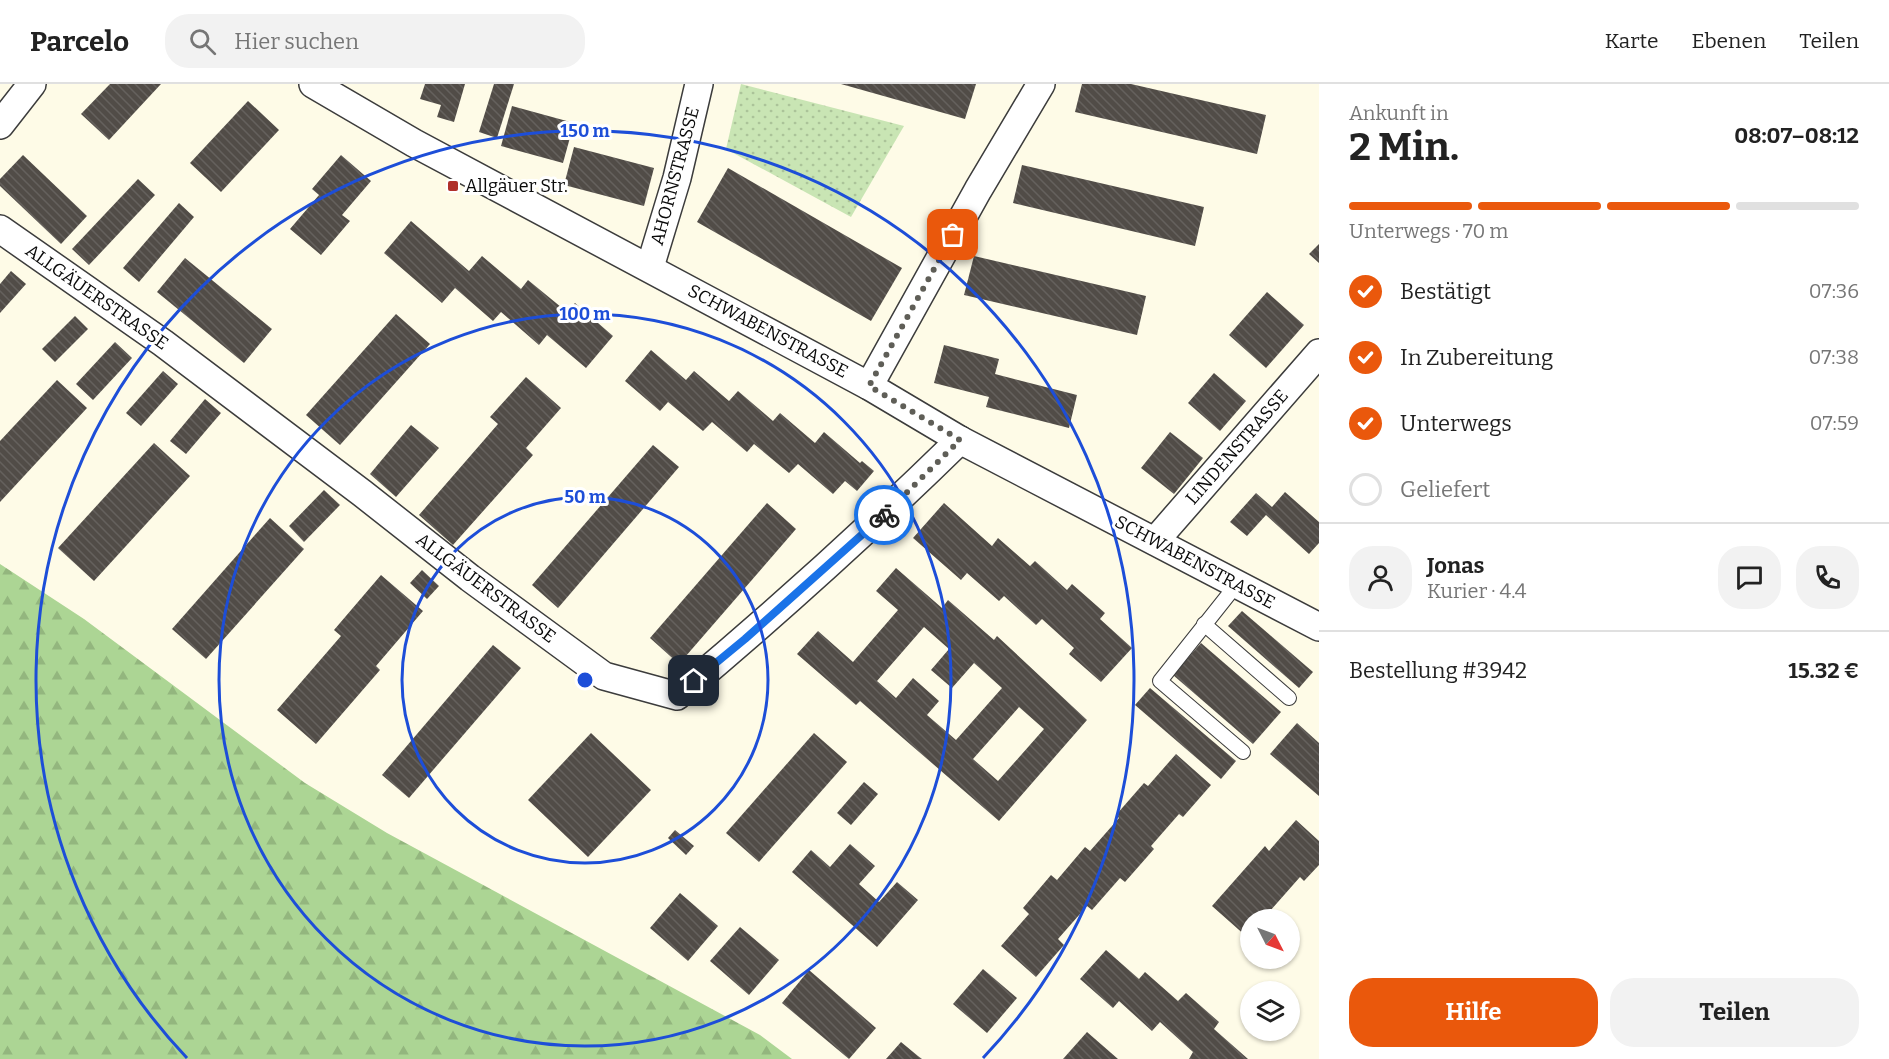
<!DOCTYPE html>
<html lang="de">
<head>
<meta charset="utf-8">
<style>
  :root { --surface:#fff; --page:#f2f2f2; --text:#222; --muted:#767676; --line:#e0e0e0; --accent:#ea580c }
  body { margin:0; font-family:Bitter,serif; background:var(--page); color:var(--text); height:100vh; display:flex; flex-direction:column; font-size:22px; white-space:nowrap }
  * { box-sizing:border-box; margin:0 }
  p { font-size:20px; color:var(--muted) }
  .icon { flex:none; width:33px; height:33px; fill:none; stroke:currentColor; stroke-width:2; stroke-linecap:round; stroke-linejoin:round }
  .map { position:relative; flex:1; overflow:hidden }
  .panel { display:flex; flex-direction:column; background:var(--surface); width:570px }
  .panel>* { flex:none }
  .needle { width:39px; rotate:132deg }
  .controls { position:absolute; left:1240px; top:825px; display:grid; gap:12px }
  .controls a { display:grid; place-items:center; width:60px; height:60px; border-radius:50%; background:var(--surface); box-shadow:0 2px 4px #0004; font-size:30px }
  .pin { position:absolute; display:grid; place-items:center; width:51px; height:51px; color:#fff; margin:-26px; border-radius:12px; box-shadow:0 3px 9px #0006 }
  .courier { position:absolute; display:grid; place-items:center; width:60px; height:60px; margin:-30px; border:4px solid #1a73e8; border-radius:50%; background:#fff; color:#222; box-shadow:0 2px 8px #0007 }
  .summary em { font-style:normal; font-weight:700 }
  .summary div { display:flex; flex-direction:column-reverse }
  .summary { display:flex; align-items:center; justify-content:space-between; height:102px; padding:0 30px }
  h1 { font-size:39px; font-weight:700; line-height:45px }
  .bar { display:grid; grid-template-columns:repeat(4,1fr); gap:9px 6px; align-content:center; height:72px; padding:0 30px }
  .bar i { height:8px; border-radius:4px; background:var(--line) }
  .bar .selected { background:var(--accent) }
  .bar p { grid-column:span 4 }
  .line { display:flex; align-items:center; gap:15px; padding:0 30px; border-top:2px solid var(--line) }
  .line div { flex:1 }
  .round { display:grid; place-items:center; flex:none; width:63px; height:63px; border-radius:24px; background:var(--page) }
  ol { padding:0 30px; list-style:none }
  li { display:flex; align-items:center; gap:18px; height:66px }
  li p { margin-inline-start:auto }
  li .icon { padding:6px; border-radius:50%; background:var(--accent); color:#fff; stroke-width:4 }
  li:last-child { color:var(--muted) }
  li i { width:33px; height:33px; border:3px solid var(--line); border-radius:50% }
  .primary-button { display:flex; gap:12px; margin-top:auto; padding:12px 30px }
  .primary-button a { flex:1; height:69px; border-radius:24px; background:var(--accent); color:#fff; font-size:24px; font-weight:700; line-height:69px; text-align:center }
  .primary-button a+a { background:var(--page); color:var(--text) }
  header { display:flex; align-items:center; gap:36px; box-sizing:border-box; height:84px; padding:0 30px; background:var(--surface); border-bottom:2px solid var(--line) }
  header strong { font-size:28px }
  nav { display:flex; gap:33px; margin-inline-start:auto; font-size:21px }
  .search { width:420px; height:54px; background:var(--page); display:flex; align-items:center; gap:15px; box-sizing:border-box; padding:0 21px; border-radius:24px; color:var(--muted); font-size:22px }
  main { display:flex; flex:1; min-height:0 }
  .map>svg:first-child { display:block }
  .grass { fill:url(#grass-dots) }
  .forest { fill:url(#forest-firs) }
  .building { fill:url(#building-back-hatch); fill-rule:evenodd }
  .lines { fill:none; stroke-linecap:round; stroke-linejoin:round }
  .service-casing { stroke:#3c3c3c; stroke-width:16 }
  .minor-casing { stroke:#3c3c3c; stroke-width:30 }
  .service { stroke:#fff; stroke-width:14 }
  .minor { stroke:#fff; stroke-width:27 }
  .done { stroke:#5f5e57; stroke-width:6; stroke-dasharray:0 10.8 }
  .route { stroke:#1a73e8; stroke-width:8 }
  .ring { fill:none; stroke:#1d4ed8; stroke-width:3 }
  .poi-dot { fill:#b0302b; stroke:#fff; stroke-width:2 }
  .labels { text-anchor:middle; stroke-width:6; stroke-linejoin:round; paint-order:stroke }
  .street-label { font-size:18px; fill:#090909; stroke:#fff }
  .poi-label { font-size:18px; fill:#090909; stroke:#fff; text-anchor:start }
  .centre { fill:#1d4ed8; stroke:#fff; stroke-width:3 }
  .ring-label { font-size:18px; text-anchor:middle; font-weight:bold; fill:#1d4ed8; stroke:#fff; stroke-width:6; stroke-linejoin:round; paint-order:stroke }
</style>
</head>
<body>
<header>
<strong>Parcelo</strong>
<div class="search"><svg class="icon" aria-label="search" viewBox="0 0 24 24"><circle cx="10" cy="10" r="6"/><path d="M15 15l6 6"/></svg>Hier suchen</div>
<nav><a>Karte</a><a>Ebenen</a><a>Teilen</a></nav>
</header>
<main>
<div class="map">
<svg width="1319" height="975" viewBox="0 0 1319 975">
  <defs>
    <pattern id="grass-dots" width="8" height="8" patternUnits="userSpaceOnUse" patternTransform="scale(1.5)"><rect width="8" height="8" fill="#c9e5b4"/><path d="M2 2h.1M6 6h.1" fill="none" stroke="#abc399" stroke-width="1.8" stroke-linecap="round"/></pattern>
    <pattern id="forest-firs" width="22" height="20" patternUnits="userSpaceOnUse" patternTransform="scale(1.5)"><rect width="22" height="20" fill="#acd594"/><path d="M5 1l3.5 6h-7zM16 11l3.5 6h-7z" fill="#93b67e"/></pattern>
    <pattern id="building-back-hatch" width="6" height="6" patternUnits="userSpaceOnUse" patternTransform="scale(1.5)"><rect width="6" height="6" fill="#514c47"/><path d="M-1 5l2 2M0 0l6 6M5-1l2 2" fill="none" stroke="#65615d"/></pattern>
  </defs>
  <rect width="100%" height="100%" fill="#fefbe7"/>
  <!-- grass -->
  <path class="grass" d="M741 0 904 42 851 133 726 65Z"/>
  <!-- forest -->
  <path class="forest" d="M0 480 84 535 305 699 387 749 760 951 792 975H0Z"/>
  <!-- building -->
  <g class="building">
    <path d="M110 0H161L109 56 81 30Z"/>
    <path d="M425 0H465L454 38 437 33 441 21 420 15Z"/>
    <path d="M494 0H514L497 54 479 48Z"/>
    <path d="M841 0H976L965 35Z"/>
    <path d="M1082 0H1131L1266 31 1257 70 1075 28Z"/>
    <path d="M248 17 279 46 221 108 190 79Z"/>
    <path d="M512 22 574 39 563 79 501 62Z"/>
    <path d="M574 63 654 84 644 122 564 101Z"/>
    <path d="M23 71 87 132 61 160 0 102V95Z"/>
    <path d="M341 71 371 97 342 131 350 137 321 171 290 145 319 111 312 105Z"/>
    <path d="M1022 81 1204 123 1195 162 1013 119Z"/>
    <path d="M728 84 902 184 871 237 697 138Z"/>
    <path d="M138 95 155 111 89 181 72 165Z"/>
    <path d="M179 119 194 133 139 198 123 184Z"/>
    <path d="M411 137 469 187 482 172 521 205 528 196 567 228 575 219 613 252 586 284 547 251 539 261 501 228 493 237 455 204 442 219 384 169Z"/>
    <path d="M1319 160V179L1309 170Z"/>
    <path d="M974 172 1146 212 1137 251 964 211Z"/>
    <path d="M185 174 272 245 244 279 157 208Z"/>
    <path d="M11 187 26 200 0 229V200Z"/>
    <path d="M1267 208 1304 241 1266 284 1229 251Z"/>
    <path d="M396 230 430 260 340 361 306 331Z"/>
    <path d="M75 232 88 245 55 278 42 265Z"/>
    <path d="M115 258 132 274 93 316 76 300Z"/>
    <path d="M944 261 999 275 995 290 1077 311 1069 344 986 323 989 313 934 299Z"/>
    <path d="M651 266 686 296 694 287 729 317 738 307 773 337 780 329 815 359 824 348 860 379 862 377 874 387 857 407 845 397 833 410 798 380 789 389 754 360 747 368 712 338 703 347 668 318 660 327 625 297Z"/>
    <path d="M163 287 178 300 141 342 126 329Z"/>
    <path d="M1214 289 1246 317 1220 347 1188 319Z"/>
    <path d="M526 293 561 324 526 364 533 371 453 461 419 431 498 340 490 333Z"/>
    <path d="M57 296 87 324 0 418V357Z"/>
    <path d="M205 315 221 329 186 370 170 357Z"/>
    <path d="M411 341 439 364 396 413 370 390Z"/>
    <path d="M1170 348 1203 374 1174 410 1141 384Z"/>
    <path d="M154 359 190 392 94 497 58 464Z"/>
    <path d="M653 361 679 383 558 524 532 501Z"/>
    <path d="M324 406 340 421 304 458 289 442Z"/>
    <path d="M1285 408 1319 438V459L1309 470 1266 431 1247 452 1230 438 1256 409 1272 423Z"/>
    <path d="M767 419 796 445 679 580 650 554Z"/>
    <path d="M944 419 992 462 998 454 1030 482 1035 477 1067 506 1072 500 1105 529 1100 535 1132 564 1101 598 1069 570 1074 564 1042 535 1036 541 1004 512 999 517 967 489 961 496 913 454Z"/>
    <path d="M270 434 304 465 206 575 172 545Z"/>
    <path d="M896 484 942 524 948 516 994 556 997 552 1087 636 999 737 860 617 856 621 797 570 818 547 853 578 898 526 876 507ZM924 543 949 565 931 586 952 604 974 579 1002 604 956 656 927 631 939 617 913 594 896 614 877 597ZM1019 623 1044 645 998 697 973 675Z"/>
    <path d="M422 486 439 502 427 515 410 499Z"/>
    <path d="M381 491 423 527 376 582 380 586 316 660 277 626 341 552 334 546Z"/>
    <path d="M1242 527 1313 588 1299 604 1228 542Z"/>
    <path d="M1201 559 1281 628 1253 660 1173 591Z"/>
    <path d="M493 561 521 584 409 714 382 691Z"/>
    <path d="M1150 604 1236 677 1221 695 1135 621Z"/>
    <path d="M1297 639 1319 659V712L1270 670Z"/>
    <path d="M591 649 651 706 588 773 528 716Z"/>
    <path d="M814 649 847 678 759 778 726 749Z"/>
    <path d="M1176 670 1211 701 1183 733 1179 730 1151 762 1154 765 1125 798 1120 794 1092 826 1087 822 1058 855 1064 861 1036 893 1001 862 1029 830 1023 824 1051 791 1057 796 1085 763 1090 767 1119 734 1116 731 1144 699 1148 702Z"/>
    <path d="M864 698 878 710 851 741 837 729Z"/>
    <path d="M1296 736 1319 757V781L1304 797 1300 793 1262 836H1251V848L1247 853 1212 822 1265 762 1269 767Z"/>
    <path d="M675 746 694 762 686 771 668 754Z"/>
    <path d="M850 760 875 782 859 800 879 818 897 798 918 816 877 863 792 788 811 766 830 783Z"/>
    <path d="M680 809 718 842 688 877 650 844Z"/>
    <path d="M740 843 779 876 749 911 710 877Z"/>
    <path d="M1106 866 1139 895 1145 888 1178 917 1186 909 1219 938 1214 945 1248 975H1189L1193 968 1160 938 1152 947 1119 917 1113 924 1080 895Z"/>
    <path d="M983 885 1017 914 987 949 953 920Z"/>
    <path d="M809 886 876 944 849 975 782 919Z"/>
    <path d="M1087 948 1118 975H1063Z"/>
    <path d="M901 958 918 972 922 975H886Z"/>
  </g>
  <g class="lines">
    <!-- service casing -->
    <g class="service-casing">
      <g id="service">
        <path d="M1237 500 1160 597 1243 668"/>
        <path d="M1204 540 1289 614"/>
      </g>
    </g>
    <!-- minor casing -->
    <g class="minor-casing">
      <g id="minor">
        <path d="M313 0 414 59 869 302 960 356 1319 543"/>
        <path d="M0 41 32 0"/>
        <path d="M0 145 163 259 362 409 470 494 604 592 677 612C775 530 869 445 960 356"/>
        <path d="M650 183 677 94 699 0"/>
        <path d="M869 302 978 106 1041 0"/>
        <path d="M1155 457 1319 269"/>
      </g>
    </g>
    <!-- service -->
    <use href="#service" class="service"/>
    <!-- minor -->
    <use href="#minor" class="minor"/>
  </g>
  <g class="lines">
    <!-- done -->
    <path class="done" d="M884 431 960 356 869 302 953 151"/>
    <!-- route -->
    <path class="route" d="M694 597 745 555 884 431"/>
  </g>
  <!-- distance rings -->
  <g class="ring">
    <circle cx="585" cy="596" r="183"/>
    <circle cx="585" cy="596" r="366"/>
    <path d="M187 974A549 549 0 1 1 983 974"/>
  </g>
  <!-- markers -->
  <rect class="poi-dot" x="447" y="96" width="12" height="12" rx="3"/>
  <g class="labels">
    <!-- street labels -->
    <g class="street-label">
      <text transform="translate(675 92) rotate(-75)" y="6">AHORNSTRASSE</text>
      <text transform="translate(97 213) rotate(35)" y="6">ALLGÄUERSTRASSE</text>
      <text transform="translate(768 247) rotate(28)" y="6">SCHWABENSTRASSE</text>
      <text transform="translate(1237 363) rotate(-49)" y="6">LINDENSTRASSE</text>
      <text transform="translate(1195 478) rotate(28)" y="6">SCHWABENSTRASSE</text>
      <text transform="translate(486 504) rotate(37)" y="6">ALLGÄUERSTRASSE</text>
    </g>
    <!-- poi labels -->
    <g class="poi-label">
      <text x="465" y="108">Allgäuer Str.</text>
    </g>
  </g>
  <circle cx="585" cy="596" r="9" class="centre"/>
  <g class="ring-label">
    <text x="585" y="53">150 m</text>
    <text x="585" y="236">100 m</text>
    <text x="585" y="419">50 m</text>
  </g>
</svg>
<div class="controls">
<a><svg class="needle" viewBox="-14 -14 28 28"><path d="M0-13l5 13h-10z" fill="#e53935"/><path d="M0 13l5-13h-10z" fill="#767676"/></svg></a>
<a><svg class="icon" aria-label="layers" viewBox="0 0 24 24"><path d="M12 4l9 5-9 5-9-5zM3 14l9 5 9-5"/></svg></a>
</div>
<div class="pin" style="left:953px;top:151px;background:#ea580c"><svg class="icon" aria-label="bag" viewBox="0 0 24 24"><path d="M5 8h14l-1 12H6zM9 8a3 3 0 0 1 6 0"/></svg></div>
<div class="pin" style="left:694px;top:597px;background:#1f2937"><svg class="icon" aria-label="home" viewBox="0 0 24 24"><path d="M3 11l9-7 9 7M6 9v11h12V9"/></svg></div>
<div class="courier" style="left:884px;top:431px"><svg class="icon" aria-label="bike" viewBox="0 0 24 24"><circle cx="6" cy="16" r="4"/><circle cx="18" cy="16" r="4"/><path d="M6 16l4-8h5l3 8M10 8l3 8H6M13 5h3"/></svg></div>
</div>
<section class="panel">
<div class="summary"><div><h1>2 Min.</h1><p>Ankunft in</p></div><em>08:07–08:12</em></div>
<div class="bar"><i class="selected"></i><i class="selected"></i><i class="selected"></i><i></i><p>Unterwegs · 70 m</p></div>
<ol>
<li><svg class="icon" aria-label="check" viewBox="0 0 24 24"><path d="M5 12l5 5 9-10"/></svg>Bestätigt<p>07:36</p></li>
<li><svg class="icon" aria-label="check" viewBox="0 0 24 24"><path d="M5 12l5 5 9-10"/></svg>In Zubereitung<p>07:38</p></li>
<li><svg class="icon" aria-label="check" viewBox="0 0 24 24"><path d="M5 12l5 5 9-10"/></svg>Unterwegs<p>07:59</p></li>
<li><i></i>Geliefert</li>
</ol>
<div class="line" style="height:108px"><a class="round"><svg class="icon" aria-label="person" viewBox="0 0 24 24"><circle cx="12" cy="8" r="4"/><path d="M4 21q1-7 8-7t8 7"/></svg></a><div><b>Jonas</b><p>Kurier · 4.4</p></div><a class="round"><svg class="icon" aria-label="chat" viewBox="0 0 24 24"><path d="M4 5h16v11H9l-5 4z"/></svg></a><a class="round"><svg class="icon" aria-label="phone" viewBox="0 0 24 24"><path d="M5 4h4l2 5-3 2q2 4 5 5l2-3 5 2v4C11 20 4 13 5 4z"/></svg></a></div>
<div class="line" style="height:78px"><div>Bestellung #3942</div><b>15.32 €</b></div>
<div class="primary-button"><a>Hilfe</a><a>Teilen</a></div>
</section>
</main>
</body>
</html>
